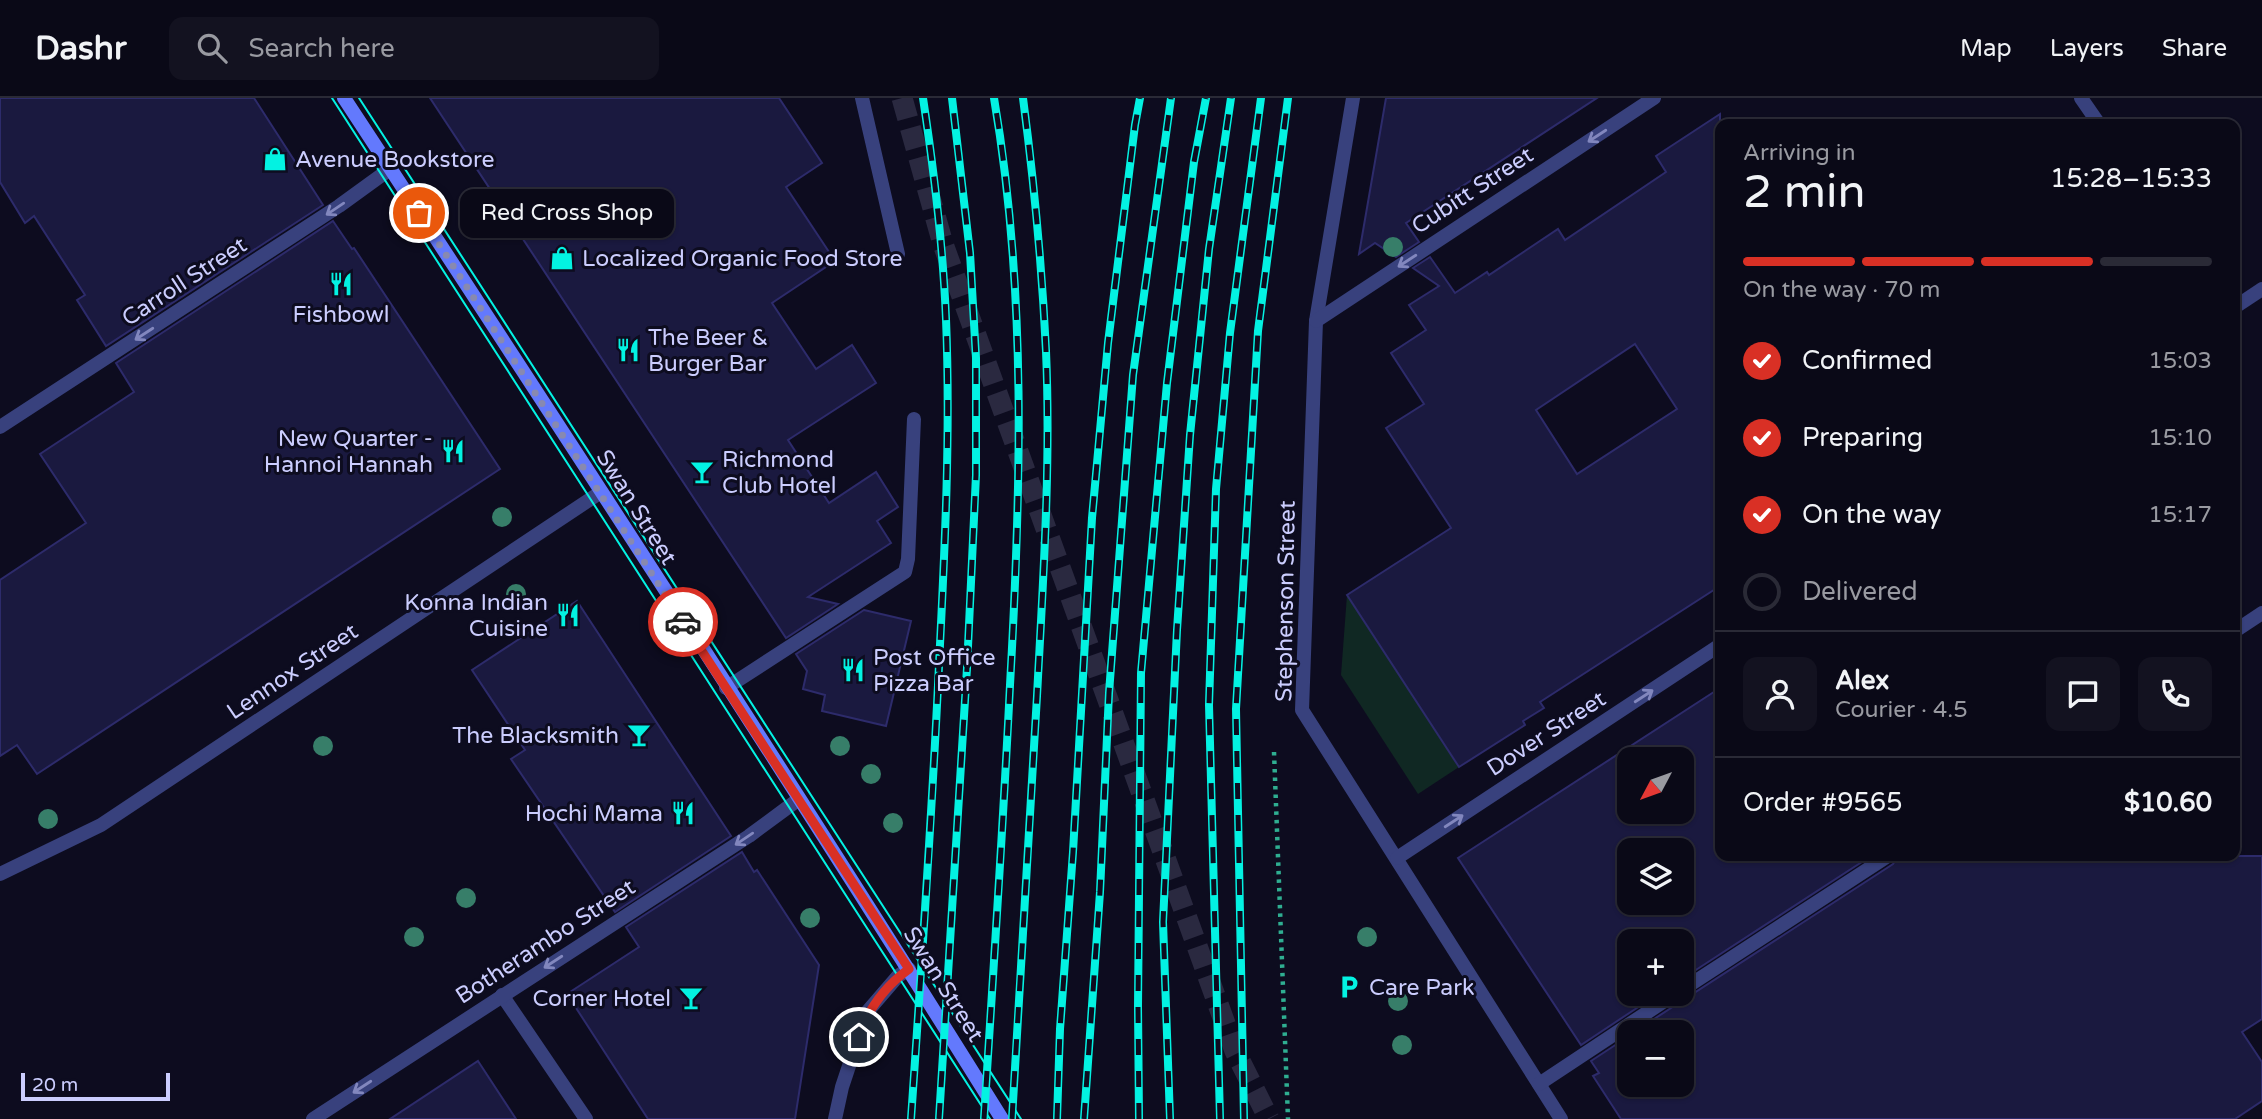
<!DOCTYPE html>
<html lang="en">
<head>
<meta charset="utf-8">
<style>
  :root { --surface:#0a0917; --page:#131220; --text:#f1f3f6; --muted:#999aa1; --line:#2a2a36; --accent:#d93025 }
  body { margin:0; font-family:"Varela Round",sans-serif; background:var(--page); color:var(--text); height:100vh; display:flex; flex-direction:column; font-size:26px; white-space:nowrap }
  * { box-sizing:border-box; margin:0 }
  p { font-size:23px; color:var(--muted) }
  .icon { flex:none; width:38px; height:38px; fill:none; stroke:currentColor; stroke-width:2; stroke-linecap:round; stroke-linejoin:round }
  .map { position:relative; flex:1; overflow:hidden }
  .sheet { position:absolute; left:1715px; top:21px; width:525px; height:742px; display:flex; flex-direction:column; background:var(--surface); border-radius:14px; box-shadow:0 2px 5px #0004,0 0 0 2px var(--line) }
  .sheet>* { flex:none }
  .needle { width:46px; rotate:229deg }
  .controls { position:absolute; left:1617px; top:649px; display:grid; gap:14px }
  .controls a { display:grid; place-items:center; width:77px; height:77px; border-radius:14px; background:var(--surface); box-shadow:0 2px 5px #0004,0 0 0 2px var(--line); font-size:35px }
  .scale { position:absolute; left:21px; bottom:18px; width:149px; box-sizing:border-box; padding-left:7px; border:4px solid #cbcdfe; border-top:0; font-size:19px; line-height:24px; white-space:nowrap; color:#cbcdfe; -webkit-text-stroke:5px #0d0c1f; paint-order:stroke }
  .pin { position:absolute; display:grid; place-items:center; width:60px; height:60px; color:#fff; margin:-30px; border:4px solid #fff; border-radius:50%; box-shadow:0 2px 7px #0007 }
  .courier { position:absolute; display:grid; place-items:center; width:70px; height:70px; margin:-35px; border:5px solid #d93025; border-radius:50%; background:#fff; color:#222; box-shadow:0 2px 9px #0007 }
  .bubble { position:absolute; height:49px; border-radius:14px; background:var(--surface); box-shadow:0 2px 5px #0004,0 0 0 2px var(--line); font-size:23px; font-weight:600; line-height:49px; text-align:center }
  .head em { font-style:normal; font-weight:600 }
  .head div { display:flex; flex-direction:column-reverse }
  .head { display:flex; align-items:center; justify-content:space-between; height:119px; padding:0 28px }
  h1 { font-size:46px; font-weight:600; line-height:52px }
  .bar { display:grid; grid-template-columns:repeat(4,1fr); gap:10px 7px; align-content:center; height:84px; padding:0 28px }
  .bar i { height:9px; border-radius:5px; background:var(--line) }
  .bar .current { background:var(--accent) }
  .bar p { grid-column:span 4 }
  .line { display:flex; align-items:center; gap:18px; padding:0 28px; border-top:2px solid var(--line) }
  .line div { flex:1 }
  .round { display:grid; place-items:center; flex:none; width:74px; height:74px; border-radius:14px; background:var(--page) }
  ol { padding:0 28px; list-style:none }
  li { display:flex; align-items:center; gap:21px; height:77px }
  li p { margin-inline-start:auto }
  li .icon { padding:7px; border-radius:50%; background:var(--accent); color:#fff; stroke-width:4 }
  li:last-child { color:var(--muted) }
  li i { width:38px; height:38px; border:4px solid var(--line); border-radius:50% }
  header { display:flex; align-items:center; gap:42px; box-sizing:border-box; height:98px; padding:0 35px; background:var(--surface); border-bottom:2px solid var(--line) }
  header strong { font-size:33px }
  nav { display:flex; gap:38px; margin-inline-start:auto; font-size:24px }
  .search { width:490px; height:63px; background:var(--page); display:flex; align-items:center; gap:18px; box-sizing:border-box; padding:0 24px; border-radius:14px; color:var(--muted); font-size:26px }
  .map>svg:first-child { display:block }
  .green { fill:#102823 }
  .building { fill:#1a193f; stroke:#2d2b6b; stroke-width:2; fill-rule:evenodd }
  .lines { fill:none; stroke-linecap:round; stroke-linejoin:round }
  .motorway-tunnel { stroke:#2a2940; stroke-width:21; stroke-dasharray:21 10; stroke-linecap:butt }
  .path { stroke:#2fae91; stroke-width:4.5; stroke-dasharray:3.5 5; stroke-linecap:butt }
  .service { stroke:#38417d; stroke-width:14 }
  .minor { stroke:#38417d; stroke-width:14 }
  .tertiary { stroke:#38417d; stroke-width:14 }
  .secondary { stroke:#6379fd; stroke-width:14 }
  .tram { stroke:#03f2e2; stroke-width:2 }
  .rail-casing { stroke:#03f2e2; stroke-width:8 }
  .rail { stroke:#0d0c1f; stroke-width:5; stroke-dasharray:16; stroke-linecap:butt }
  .tree { fill:#377e69 }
  .oneway { stroke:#8287be }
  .done { stroke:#8889b0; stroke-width:7; stroke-dasharray:0 12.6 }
  .route { stroke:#d93025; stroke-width:9 }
  .labels { text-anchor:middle; stroke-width:6; stroke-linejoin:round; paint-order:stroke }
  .poi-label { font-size:23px; fill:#cbcdfe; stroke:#0d0c1f; text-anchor:start }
  .street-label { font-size:23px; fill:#cbcdfe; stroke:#0d0c1f }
</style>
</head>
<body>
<header>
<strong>Dashr</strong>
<div class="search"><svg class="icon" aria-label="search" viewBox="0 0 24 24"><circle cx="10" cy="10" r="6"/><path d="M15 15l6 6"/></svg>Search here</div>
<nav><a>Map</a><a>Layers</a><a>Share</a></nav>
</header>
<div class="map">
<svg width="2262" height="1021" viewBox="0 0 2262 1021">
  <rect width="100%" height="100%" fill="#0d0c1f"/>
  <!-- green -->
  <path class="green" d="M1347 497 1459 669 1418 696 1341 577Z"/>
  <!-- building -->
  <g class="building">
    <path d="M0 0H254L323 107 106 248 77 202 85 197 34 118 25 125 0 84Z"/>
    <path d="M430 0H779L822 65 786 89 835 163 772 205 816 271 852 247 876 285 788 342 829 405 876 374 898 409 877 423 891 445 808 499 838 506 786 540Z"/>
    <path d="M1386 0H1597L1406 125 1419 144 1396 159 1375 145 1359 156Z"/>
    <path d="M1720 16V488L1540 604 1544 610 1523 623 1525 627 1459 669 1347 497 1451 430 1386 330 1424 306 1391 255 1426 232 1409 207 1439 188 1413 170 1430 159 1455 195 1487 174 1489 177 1558 131 1565 142 1666 74 1656 58ZM1635 246 1677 311 1577 376 1536 312Z"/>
    <path d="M333 123 352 151 354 150 500 371 37 676 17 647 0 658V482L86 425 40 356 134 294 116 265Z"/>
    <path d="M577 503 731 738 615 814 511 661 525 652 472 572Z"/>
    <path d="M864 512 911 523 886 628 822 613 825 597 803 591 807 573 796 556Z"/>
    <path d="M1720 590V758H1871L1682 881V844H1629V896H1658L1581 947 1458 760ZM1629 662H1682V714H1629ZM1629 752H1682V805H1629Z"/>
    <path d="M742 754 754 774 757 772 819 867 795 1021H648L567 896 639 849 626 829Z"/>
    <path d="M1898 758H2262V921L2242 934 2262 964V1003L2235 1021H1621L1593 978 1599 975 1591 963 1629 938V987H1682V934H1634L1893 766Z"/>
    <path d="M478 963 516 1021H390Z"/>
  </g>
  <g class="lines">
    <!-- motorway-tunnel -->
    <path class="motorway-tunnel" d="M902 0 943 146 1235 953 1269 1021"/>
    <!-- path -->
    <path class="path" d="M1274 654 1288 1021"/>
    <!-- service -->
    <g class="service">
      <path d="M862 0 898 156"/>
      <path d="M726 590 905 474 908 461 914 321"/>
      <path d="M502 897 586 1021"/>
    </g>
    <!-- minor -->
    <g class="minor">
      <path d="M1353 0 1316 223 1302 612 1561 1021"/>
      <path d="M2081 0 2099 26"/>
      <path d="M2235 209 2262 191"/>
      <path d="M1316 223 1654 0"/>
      <path d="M0 329 339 108 390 71"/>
      <path d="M2235 533 2262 515"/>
      <path d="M1397 760 1720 547"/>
      <path d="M1682 892 1888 758"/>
      <path d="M1539 986 1675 896"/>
      <path d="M313 1021 749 738 799 701"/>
      <path d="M835 1021 842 989 867 914 898 878 909 871"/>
    </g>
    <!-- tertiary -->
    <path class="tertiary" d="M0 776 101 727 601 394"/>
    <!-- secondary -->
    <path class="secondary" d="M344 0C566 338 788 678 1002 1021"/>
    <!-- tram -->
    <g class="tram">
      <path d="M332 0 990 1021"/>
      <path d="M359 0 1021 1021"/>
    </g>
    <!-- rail casing -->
    <g class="rail-casing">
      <g id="rail">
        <path d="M911 1021C921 876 931 732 938 587 944 465 951 343 946 221 943 147 934 73 923 0"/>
        <path d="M939 1021 967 570 976 377V260L970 155 952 0"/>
        <path d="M984 1021C993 876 1003 732 1010 587 1021 392 1027 193 994 0"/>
        <path d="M1012 1021C1020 880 1029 739 1037 598 1043 483 1051 368 1046 253 1042 169 1034 84 1023 0"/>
        <path d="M1057 1021 1060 931 1073 754 1092 420 1108 245 1135 27 1140 0"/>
        <path d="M1084 1021 1100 794 1109 595 1133 277 1171 0"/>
        <path d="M1139 1021 1138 908 1141 575 1167 285 1194 64 1206 0"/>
        <path d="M1170 1021 1163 824 1177 532 1190 337 1209 151 1231 0"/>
        <path d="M1220 1021 1209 607 1216 391 1230 235 1261 0"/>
        <path d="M1244 1021 1236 611 1258 233 1288 0"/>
      </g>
    </g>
    <!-- rail -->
    <use href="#rail" class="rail"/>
  </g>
  <!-- trees -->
  <g class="tree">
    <circle cx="1393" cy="149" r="10"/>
    <circle cx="502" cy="419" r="10"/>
    <circle cx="516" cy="496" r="10"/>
    <circle cx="323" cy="648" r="10"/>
    <circle cx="840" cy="648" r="10"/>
    <circle cx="871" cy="676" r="10"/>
    <circle cx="48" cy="721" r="10"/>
    <circle cx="893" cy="725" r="10"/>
    <circle cx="466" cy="800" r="10"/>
    <circle cx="810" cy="820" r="10"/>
    <circle cx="414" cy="839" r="10"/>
    <circle cx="1367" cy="839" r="10"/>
    <circle cx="1398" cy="903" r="10"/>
    <circle cx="1402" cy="947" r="10"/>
  </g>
  <!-- one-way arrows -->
  <defs><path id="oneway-shaft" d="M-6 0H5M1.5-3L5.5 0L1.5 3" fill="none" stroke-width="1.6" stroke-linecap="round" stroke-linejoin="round" transform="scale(1.75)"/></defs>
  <g class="oneway">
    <use href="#oneway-shaft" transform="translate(1597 38) rotate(147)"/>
    <use href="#oneway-shaft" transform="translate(335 111) rotate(146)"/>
    <use href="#oneway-shaft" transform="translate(1407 163) rotate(147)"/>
    <use href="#oneway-shaft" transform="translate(144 236) rotate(147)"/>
    <use href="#oneway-shaft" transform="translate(1644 598) rotate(-33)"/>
    <use href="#oneway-shaft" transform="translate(1454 723) rotate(-33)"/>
    <use href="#oneway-shaft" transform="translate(744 741) rotate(146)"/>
    <use href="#oneway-shaft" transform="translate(553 864) rotate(147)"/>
    <use href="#oneway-shaft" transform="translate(362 989) rotate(147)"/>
  </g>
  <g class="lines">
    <!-- done -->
    <path class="done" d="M419 115 683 524"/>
    <!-- route -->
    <path class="route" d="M683 524 909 871C884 889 868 911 859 939"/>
  </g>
  <!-- icons -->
  <defs>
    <g id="shop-bare" transform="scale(1.89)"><path d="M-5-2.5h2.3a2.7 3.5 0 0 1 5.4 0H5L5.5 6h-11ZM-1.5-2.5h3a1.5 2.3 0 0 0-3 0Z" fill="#03f2e2" stroke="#0d0c1f" stroke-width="2.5" paint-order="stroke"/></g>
    <g id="restaurant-bare" transform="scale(1.89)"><path d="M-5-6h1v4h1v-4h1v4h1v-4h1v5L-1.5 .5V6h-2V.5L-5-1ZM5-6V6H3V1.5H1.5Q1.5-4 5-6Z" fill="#03f2e2" stroke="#0d0c1f" stroke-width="2.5" paint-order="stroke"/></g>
    <g id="bar-bare" transform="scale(1.89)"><path d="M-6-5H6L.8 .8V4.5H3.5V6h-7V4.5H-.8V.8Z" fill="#03f2e2" stroke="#0d0c1f" stroke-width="2.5" paint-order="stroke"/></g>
    <g id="parking-bare" transform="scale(1.89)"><path d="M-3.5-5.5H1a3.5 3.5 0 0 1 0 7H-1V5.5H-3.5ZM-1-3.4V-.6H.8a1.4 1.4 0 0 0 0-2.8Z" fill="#03f2e2" stroke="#0d0c1f" stroke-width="2.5" paint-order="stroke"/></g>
  </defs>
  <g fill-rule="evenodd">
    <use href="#shop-bare" x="275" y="61"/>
    <use href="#shop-bare" x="562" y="160"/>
    <use href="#restaurant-bare" x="341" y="186"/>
    <use href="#restaurant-bare" x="628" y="252"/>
    <use href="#restaurant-bare" x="453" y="353"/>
    <use href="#bar-bare" x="702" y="374"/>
    <use href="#restaurant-bare" x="568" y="517"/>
    <use href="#restaurant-bare" x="853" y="572"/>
    <use href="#bar-bare" x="639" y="637"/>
    <use href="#restaurant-bare" x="683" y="715"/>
    <use href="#parking-bare" x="1349" y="889"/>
    <use href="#bar-bare" x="691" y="900"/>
  </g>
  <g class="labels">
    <!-- poi labels -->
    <g class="poi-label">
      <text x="295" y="69">Avenue Bookstore</text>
      <text x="582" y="168">Localized Organic Food Store</text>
      <text x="341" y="224" text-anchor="middle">Fishbowl</text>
      <text x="648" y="247">The Beer &amp;<tspan x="648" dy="26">Burger Bar</tspan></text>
      <text x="433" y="348" text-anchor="end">New Quarter -<tspan x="433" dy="26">Hannoi Hannah</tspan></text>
      <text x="722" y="369">Richmond<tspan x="722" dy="26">Club Hotel</tspan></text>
      <text x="548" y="512" text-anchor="end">Konna Indian<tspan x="548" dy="26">Cuisine</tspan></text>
      <text x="873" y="567">Post Office<tspan x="873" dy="26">Pizza Bar</tspan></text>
      <text x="619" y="645" text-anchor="end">The Blacksmith</text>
      <text x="663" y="723" text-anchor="end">Hochi Mama</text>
      <text x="1369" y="897">Care Park</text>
      <text x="671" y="908" text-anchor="end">Corner Hotel</text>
    </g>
    <!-- street labels -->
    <g class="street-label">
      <text transform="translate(1472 92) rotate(-33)" y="8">Cubitt Street</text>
      <text transform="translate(184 183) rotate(-33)" y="8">Carroll Street</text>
      <text transform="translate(637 409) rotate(58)" y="8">Swan Street</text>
      <text transform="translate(1285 503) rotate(-89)" y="8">Stephenson Street</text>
      <text transform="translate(292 573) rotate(-34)" y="8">Lennox Street</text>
      <text transform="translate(1546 635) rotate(-33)" y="8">Dover Street</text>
      <text transform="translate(545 843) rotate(-33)" y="8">Botherambo Street</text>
      <text transform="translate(944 886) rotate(58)" y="8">Swan Street</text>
    </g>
  </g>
</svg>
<div class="controls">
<a><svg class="needle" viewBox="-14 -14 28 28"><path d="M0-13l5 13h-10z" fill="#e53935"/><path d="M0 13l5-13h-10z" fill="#999aa1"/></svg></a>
<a><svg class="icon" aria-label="layers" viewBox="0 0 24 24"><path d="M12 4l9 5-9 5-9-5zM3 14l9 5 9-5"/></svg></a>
<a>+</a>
<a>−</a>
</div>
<div class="scale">20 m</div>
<div class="pin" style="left:419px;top:115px;background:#ea580c"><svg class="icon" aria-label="bag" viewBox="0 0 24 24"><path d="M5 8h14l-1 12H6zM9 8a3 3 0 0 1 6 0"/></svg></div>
<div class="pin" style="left:859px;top:939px;background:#1f2937"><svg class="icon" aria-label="home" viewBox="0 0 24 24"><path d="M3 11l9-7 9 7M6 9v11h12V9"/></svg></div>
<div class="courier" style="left:683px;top:524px"><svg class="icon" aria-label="car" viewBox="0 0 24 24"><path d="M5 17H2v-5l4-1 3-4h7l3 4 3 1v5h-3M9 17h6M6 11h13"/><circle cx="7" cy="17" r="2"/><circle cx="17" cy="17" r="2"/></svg></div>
<div class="bubble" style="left:460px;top:91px;width:214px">Red Cross Shop</div>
<section class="sheet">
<div class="head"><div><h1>2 min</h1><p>Arriving in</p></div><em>15:28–15:33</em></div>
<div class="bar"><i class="current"></i><i class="current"></i><i class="current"></i><i></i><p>On the way · 70 m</p></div>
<ol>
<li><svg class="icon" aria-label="check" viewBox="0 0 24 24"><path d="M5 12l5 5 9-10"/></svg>Confirmed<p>15:03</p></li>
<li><svg class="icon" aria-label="check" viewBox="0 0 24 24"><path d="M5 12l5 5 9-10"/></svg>Preparing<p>15:10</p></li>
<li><svg class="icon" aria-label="check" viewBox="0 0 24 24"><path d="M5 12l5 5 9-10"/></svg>On the way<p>15:17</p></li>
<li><i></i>Delivered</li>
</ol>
<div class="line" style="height:126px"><a class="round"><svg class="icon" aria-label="person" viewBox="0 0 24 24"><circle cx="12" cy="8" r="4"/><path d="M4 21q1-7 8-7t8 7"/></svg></a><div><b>Alex</b><p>Courier · 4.5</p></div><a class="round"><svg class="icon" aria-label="chat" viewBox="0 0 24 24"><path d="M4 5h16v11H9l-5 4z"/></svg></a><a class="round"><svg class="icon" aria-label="phone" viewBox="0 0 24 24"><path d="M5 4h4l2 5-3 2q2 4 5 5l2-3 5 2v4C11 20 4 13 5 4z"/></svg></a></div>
<div class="line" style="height:91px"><div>Order #9565</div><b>$10.60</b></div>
</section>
</div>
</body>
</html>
